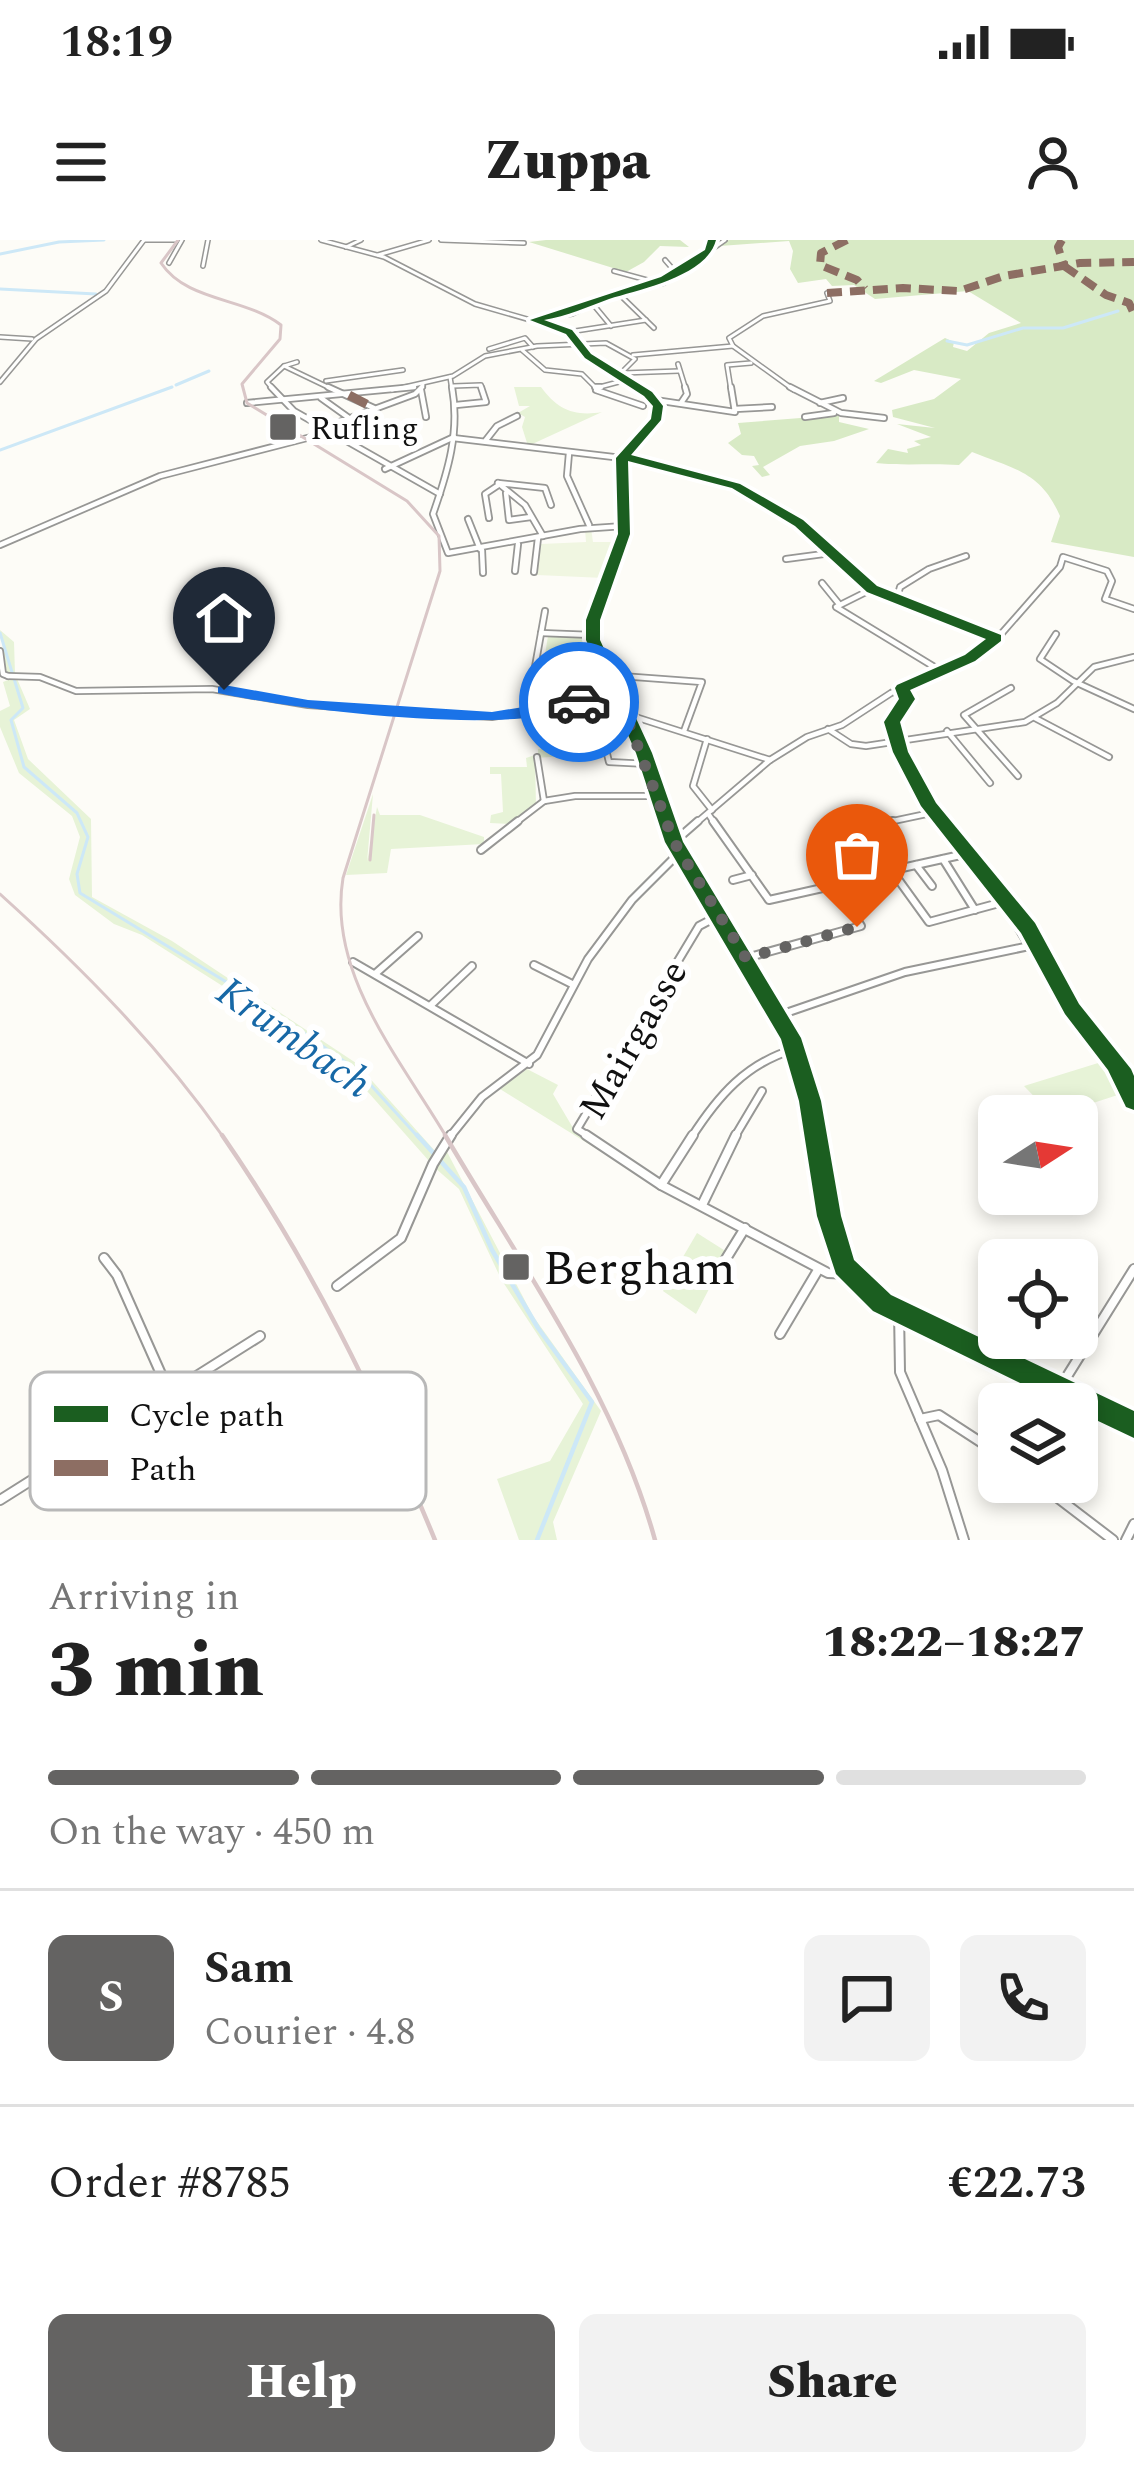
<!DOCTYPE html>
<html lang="en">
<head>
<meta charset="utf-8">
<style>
  :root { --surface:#fff; --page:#f2f2f2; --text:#222; --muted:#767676; --line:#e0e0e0; --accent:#646362 }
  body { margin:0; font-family:Spectral,serif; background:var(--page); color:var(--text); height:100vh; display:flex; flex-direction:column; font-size:45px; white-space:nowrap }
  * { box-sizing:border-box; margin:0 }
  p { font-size:39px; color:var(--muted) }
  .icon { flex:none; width:66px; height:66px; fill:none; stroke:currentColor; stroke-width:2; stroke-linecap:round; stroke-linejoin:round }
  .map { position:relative; height:1300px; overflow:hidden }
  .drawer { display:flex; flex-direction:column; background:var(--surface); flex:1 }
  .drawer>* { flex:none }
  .needle { width:78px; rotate:78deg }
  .controls { position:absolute; left:978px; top:855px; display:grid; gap:24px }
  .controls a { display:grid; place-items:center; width:120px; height:120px; border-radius:18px; background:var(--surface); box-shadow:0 6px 18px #0003; font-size:60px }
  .pin { position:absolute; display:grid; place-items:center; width:102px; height:102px; color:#fff; margin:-123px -51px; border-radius:50% 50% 50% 0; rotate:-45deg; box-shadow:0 0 12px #0007 }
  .pin .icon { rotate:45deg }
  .courier { position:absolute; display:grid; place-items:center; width:120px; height:120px; margin:-60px; border:9px solid #1a73e8; border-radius:50%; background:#fff; color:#222; box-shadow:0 3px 15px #0007 }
  .head em { font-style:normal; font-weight:800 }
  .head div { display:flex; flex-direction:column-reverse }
  .head { display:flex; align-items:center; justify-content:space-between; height:204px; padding:0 48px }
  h1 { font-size:78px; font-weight:800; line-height:90px }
  .bar { display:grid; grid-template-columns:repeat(4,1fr); gap:18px 12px; align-content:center; height:144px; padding:0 48px }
  .bar i { height:15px; border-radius:9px; background:var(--line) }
  .bar .selected { background:var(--accent) }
  .bar p { grid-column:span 4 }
  .line { display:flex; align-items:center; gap:30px; padding:0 48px; border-top:3px solid var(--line) }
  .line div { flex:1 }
  .round { display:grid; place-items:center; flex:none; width:126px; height:126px; border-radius:18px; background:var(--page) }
  .cta { display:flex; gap:24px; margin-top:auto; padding:24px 48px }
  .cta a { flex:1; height:138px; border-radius:18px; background:var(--accent); color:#fff; font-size:48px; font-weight:800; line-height:138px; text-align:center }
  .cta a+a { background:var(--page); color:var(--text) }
  .status { display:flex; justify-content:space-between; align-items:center; height:84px; padding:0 60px; background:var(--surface); direction:ltr }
  .status svg { height:33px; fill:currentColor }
  header { display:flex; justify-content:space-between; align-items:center; height:156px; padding:0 48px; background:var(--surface); font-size:54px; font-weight:800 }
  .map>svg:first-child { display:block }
  .green { fill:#e7f3d7 }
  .forest { fill:#d8eac5 }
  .pitch { fill:#f0f6e1 }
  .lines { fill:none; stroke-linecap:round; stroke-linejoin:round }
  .stream-far1 { stroke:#cde8f7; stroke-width:3 }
  .stream { stroke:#cde8f7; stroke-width:4.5 }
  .minor-far3-casing { stroke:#979795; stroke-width:6 }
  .minor-far2-casing { stroke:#979795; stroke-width:8 }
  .minor-far1-casing { stroke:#979795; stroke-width:10 }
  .minor-casing { stroke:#979795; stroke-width:12 }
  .tertiary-far3-casing { stroke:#979795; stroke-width:6 }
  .tertiary-far2-casing { stroke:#979795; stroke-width:8 }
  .tertiary-far1-casing { stroke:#979795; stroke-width:10 }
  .tertiary-casing { stroke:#979795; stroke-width:12 }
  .minor-far3 { stroke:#fffffe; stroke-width:3 }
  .minor-far2 { stroke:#fffffe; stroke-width:4.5 }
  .minor-far1 { stroke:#fffffe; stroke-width:6 }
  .minor { stroke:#fffffe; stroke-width:8 }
  .tertiary-far3 { stroke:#fffffe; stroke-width:3 }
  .tertiary-far2 { stroke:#fffffe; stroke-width:4.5 }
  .tertiary-far1 { stroke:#fffffe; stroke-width:6 }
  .tertiary { stroke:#fffffe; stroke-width:8 }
  .rail-far1 { stroke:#d9c6c7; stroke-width:3 }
  .rail { stroke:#d9c6c7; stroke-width:4.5 }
  .quiet-far1 { stroke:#8d6e63; stroke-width:8; stroke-dasharray:15 8; stroke-linecap:butt }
  .quiet { stroke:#8d6e63; stroke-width:9; stroke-dasharray:20 9; stroke-linecap:butt }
  .cycleway-casing { stroke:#fff; stroke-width:8 }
  .cycleway { fill:#1b5e20; fill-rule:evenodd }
  .route { fill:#1a73e8 }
  .done { stroke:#646362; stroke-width:12; stroke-dasharray:0 21.6 }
  .poi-dot { fill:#646362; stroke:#fff; stroke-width:4.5 }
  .labels { text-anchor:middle; stroke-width:12; stroke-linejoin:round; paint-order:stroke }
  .far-poi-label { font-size:33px; fill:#111; stroke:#fff; text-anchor:start }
  .street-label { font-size:39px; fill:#111; stroke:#fff }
  .water-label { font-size:42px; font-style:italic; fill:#1768a6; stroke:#fff }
  .near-poi-label { font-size:48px; fill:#111; stroke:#fff; text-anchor:start }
  .key { fill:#fff; stroke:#b8b8b8; stroke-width:3 }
  .key-label { font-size:33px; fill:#111 }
</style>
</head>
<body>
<div class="status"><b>18:19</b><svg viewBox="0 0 49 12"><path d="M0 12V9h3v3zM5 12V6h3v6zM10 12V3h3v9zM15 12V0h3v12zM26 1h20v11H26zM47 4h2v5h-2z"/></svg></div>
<header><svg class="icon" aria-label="menu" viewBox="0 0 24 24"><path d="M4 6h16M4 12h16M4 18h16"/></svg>Zuppa<svg class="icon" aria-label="person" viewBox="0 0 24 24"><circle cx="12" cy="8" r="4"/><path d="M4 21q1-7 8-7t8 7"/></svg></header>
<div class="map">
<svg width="1134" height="1300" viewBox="0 0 1134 1300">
  <rect width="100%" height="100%" fill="#fdfcf7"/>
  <!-- green -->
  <g class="green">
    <path d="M514 147H541C557 169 574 177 602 172L528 206 522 187 525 177 518 173 530 166H519Z"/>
    <path d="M0 390 14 402 15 434 30 469 14 480 28 519 91 579 92 657 172 701 356 823 436 912 429 921 352 834 251 764 142 695 114 684 75 655 69 639 80 597 72 576 19 533 0 487V471L10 466 3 442 8 440Z"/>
    <path d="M548 396 588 398 607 445 539 452Z"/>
    <path d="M571 466 580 515 535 518 536 565 511 584 490 583 491 575 503 572 501 534H490V527H527L526 518 538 514V509L566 507 562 468Z"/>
    <path d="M373 554 367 622 377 567 380 575H420L484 597V604L391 609 387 633 346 635Z"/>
    <path d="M1111 819 1130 851 1053 876 1024 846Z"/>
    <path d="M527 829 558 845 553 854 576 893 608 916 500 849Z"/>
    <path d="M445 908 533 1076 601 1171 553 1282 557 1300H519L497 1239 550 1221 583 1164 501 1039 459 949 434 927Z"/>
    <path d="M697 993 727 1012 703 1045 709 1049 696 1074 663 1051Z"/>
  </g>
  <!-- forest -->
  <g class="forest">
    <path d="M546 0H680L689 7 660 6 644 22 626 32 529 2Z"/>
    <path d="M729 0H1134V317L1051 302 1060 276C1041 232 1014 229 972 212L959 225C930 223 906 226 876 223L888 209 908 213 907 209 921 205 914 201 931 197 897 184 935 188 893 177 892 170 934 159 961 139 914 130 881 143 874 141 945 98 954 102 953 107 967 111 989 93 1021 83 968 51 875 59 854 45 832 46 826 39 798 43 790 29 793 11 789 1 720 6Z"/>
    <path d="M839 175V182L869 189 834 201 800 206 763 227 770 235 762 237 752 226 759 225 754 216 742 215 728 203 741 194 738 183Z"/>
  </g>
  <!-- pitch -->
  <path class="pitch" d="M591 288 593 302H619L604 338 537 335 541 304 586 302 585 289Z"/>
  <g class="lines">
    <!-- stream-far1 -->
    <g class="stream-far1">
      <path d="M0 14 59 2 104 0"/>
      <path d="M0 49 96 54"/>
      <path d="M947 101 967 105 1023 88H1063L1118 71"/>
      <path d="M176 145 209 131"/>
      <path d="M0 210 172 147"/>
      <path d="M0 393 23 468 11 480 24 527 77 573 88 597 77 634 80 653 261 763 358 831 419 898"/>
    </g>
    <!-- stream -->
    <path class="stream" d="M417 895 464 947 492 1010 538 1088 592 1162 537 1300"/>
    <!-- minor-far3 casing -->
    <g class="minor-far3-casing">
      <g id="minor-far3">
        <path d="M144 0H177"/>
        <path d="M441 0 524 3"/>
        <path d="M346 7 361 0"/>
        <path d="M709 11 712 0"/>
        <path d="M378 15 429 0"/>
        <path d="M665 20 678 35"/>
        <path d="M169 23 182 0"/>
        <path d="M203 26 208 0"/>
        <path d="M614 31 658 43"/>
        <path d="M619 54 654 88"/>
        <path d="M592 63 611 86"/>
        <path d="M535 80 572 74 609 56 664 43 725 0"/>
        <path d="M569 92 646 80"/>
        <path d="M733 106 794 150"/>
        <path d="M489 109 525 98 533 107"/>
        <path d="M522 110 545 130 582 134 596 148 626 140"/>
        <path d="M633 115 733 106 729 98 763 76 830 61 827 53"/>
        <path d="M297 122 284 126 334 150"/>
        <path d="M678 124 686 150"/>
        <path d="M623 133 679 131"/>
        <path d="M450 137 452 150"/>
        <path d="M326 141 403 130"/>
        <path d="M453 146 481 145 482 150"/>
        <path d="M274 150 267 142 284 126"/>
        <path d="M392 150 453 136 485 116 537 106 606 103 635 119 621 133"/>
        <path d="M419 150 423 145"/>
        <path d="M731 150 727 125 751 123"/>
      </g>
    </g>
    <!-- minor-far2 casing -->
    <g class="minor-far2-casing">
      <g id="minor-far2">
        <path d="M271 147 294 171 440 254"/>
        <path d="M328 147 374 168"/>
        <path d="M452 147C460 192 448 231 433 274L448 313 580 289 624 286"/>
        <path d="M595 147H601"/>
        <path d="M790 147 841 173 884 178"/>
        <path d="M421 150 426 177"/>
        <path d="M596 150 643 166"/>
        <path d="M321 158 349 178"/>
        <path d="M655 160 735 172 731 147"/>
        <path d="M247 163 414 147"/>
        <path d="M681 163 687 154 685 147"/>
        <path d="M820 163 843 158"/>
        <path d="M456 165 486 162 481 147"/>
        <path d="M735 169 772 167"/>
        <path d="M805 177 834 173"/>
        <path d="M453 198 622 218"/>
        <path d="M486 200 497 186 517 176"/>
        <path d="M569 213 567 236 589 285"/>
        <path d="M385 229 454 197"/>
        <path d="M498 243 525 265 543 296"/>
        <path d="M498 243 545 248 551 265"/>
        <path d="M506 253 509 280 531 277"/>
        <path d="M489 278 485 254 497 246"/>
        <path d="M468 279 480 309"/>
        <path d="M818 300 872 349 996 398"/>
        <path d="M0 305 160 236 315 196 334 184 415 154 422 147"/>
        <path d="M482 310 483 333"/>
        <path d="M786 319 831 313"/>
        <path d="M515 331 518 304"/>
        <path d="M534 332 538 298"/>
        <path d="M822 343 839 364"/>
        <path d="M872 349 836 367 941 431"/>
        <path d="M897 358 900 347 929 329 966 316"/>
        <path d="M541 393 592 395"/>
        <path d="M1056 394 1040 419 1073 441 1134 469"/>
        <path d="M0 411 3 434 8 436"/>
        <path d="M608 435 702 442 684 491"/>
        <path d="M8 436 40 437 76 451 212 449 308 465 492 477 589 461 622 465"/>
        <path d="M1011 448 964 475 1018 536"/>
        <path d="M594 461 609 522 648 524"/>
        <path d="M528 466 545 371"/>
        <path d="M626 474 770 520"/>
        <path d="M1035 478 1109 517"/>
        <path d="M828 489 851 504 866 506 1025 482 1057 463 1094 427 1134 417"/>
        <path d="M947 491 990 543"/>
        <path d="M707 499 693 546 712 570"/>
        <path d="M897 501 892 482 907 459 902 448"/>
        <path d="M537 517 544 561"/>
        <path d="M709 575 715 584"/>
        <path d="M514 584 544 561 575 556H657"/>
        <path d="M695 584 770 520 807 497 842 485 891 453 974 416 1002 393 1060 327 1063 317 1107 331 1112 341 1105 359 1134 369"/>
        <path d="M879 584 931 573 940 584"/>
      </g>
    </g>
    <!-- minor-far1 casing -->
    <g class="minor-far1-casing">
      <g id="minor-far1">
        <path d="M713 581 769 660 836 645"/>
        <path d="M893 581 861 588 929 682 1003 662"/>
        <path d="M938 581 1003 662"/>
        <path d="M674 602 698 581"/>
        <path d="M481 610 518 581"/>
        <path d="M943 619 975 670"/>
        <path d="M916 625 932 646"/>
        <path d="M733 640 752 635"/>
        <path d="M1003 662 1054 747"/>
        <path d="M746 718 861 686 837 648 839 642 965 614"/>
        <path d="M353 722 529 824"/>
        <path d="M534 725 572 744"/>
        <path d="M375 734 418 696"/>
        <path d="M431 765 472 726"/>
        <path d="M780 775 905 732 1034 705"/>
        <path d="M449 898 482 857 537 815 588 719 632 660 680 612"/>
        <path d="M591 898 577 889 699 686 718 676"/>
        <path d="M691 898C718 856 746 823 795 809"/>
        <path d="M734 898 762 851"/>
      </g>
    </g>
    <!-- minor casing -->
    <g class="minor-casing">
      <g id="minor">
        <path d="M586 895 661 945 828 1033 850 1034"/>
        <path d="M661 945 693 895"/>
        <path d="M702 965 736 895"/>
        <path d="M104 1018 117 1035 169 1152"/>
        <path d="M711 1043 745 988"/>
        <path d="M337 1046 401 998 433 924 451 895"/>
        <path d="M899 1071 900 1132 942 1230 964 1300"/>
        <path d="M780 1094 818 1030"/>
        <path d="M1061 1146 1134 1029"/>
        <path d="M920 1179 939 1175 999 1214"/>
        <path d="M1037 1242 1113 1300"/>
        <path d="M0 1260 260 1096"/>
        <path d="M1126 1300 1134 1284"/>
      </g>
    </g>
    <!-- tertiary-far3 casing -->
    <g class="tertiary-far3-casing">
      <g id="tertiary-far3">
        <path d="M321 0 384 17 475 64 565 90 588 116 639 150"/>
        <path d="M0 97 32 99"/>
        <path d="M0 142 36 99 106 51 144 0"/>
      </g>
    </g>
    <!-- tertiary-far2 casing -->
    <g class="tertiary-far2-casing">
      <path id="tertiary-far2" d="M635 147 655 160 657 177 622 218 624 294 593 380V400L644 513 668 584"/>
    </g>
    <!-- tertiary-far1 casing -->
    <g class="tertiary-far1-casing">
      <path id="tertiary-far1" d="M667 581 674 602 791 798 817 898"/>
    </g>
    <!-- tertiary casing -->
    <g class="tertiary-casing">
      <path id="tertiary" d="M816 895C828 962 826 1017 882 1063L1134 1185"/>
    </g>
    <!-- minor-far3 -->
    <use href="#minor-far3" class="minor-far3"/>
    <!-- minor-far2 -->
    <use href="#minor-far2" class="minor-far2"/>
    <!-- minor-far1 -->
    <use href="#minor-far1" class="minor-far1"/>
    <!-- minor -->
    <use href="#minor" class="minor"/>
    <!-- tertiary-far3 -->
    <use href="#tertiary-far3" class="tertiary-far3"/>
    <!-- tertiary-far2 -->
    <use href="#tertiary-far2" class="tertiary-far2"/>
    <!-- tertiary-far1 -->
    <use href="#tertiary-far1" class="tertiary-far1"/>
    <!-- tertiary -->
    <use href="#tertiary" class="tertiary"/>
    <!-- rail-far1 -->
    <g class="rail-far1">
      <path d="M178 0 161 23C187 62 244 57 281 85L280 99 242 144 247 163 407 261 439 296 440 331 343 638C327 734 401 820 447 898"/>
      <path d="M370 620 374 575"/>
      <path d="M0 654C83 729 160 807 224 898"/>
    </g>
    <!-- rail -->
    <g class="rail">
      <path d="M222 895C310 1022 376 1157 435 1300"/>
      <path d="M445 895C521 1025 615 1154 655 1300"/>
    </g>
    <!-- quiet-far1 -->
    <g class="quiet-far1">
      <path d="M847 0 821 13 820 25 857 40 865 49"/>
      <path d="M1062 0 1058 7 1064 26"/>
      <path d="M1064 26 1106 55 1129 63 1134 74"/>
      <path d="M827 53 903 48 959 51 1004 36 1080 23 1134 22"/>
    </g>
    <!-- quiet -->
    <path class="quiet" d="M349 155 374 168"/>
    <!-- cycleway casing -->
    <g class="cycleway-casing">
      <path id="cycleway" d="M708 0H716C707 36 641 49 609 59 588 67 567 76 544 80L572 90 591 114 652 152 663 166 661 180 631 215 740 244 803 280 877 346 1001 395V401L975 421 910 450 915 459 900 482 908 512 936 563 1035 683 1079 764 1131 829 1134 836V870L1126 867 1108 830 1065 774 1021 693 921 566 893 512 884 482 899 459 895 448 897 445 965 415 986 399 867 352 795 286 732 248 628 221 630 294 600 380V400L652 513 683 602 801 798 821 861 841 976 854 1020 891 1055 1134 1171V1198L1077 1171V1164H1063L873 1071 836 1034 817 976 799 861 781 799 665 602 636 513 586 400V380L618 294 616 218 651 179 653 166 644 156 585 118 566 94 530 80 661 37 705 10Z"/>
    </g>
    <!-- cycleway -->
    <use href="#cycleway" class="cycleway"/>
  </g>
  <!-- route -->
  <path class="route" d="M224 445 308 460 492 472 579 458 588 462C529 500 290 469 218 453V447Z"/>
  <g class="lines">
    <!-- done -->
    <path class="done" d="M579 462 622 465 674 602 746 718 857 687"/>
  </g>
  <!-- markers -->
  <g class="poi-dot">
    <rect x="268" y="172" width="30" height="30" rx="6"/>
    <rect x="501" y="1012" width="30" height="30" rx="6"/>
  </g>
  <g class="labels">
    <!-- far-poi labels -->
    <g class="far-poi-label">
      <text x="310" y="199">Rufling</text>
    </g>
    <!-- street labels -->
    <g class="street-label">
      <text transform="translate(632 799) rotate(-60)" y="14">Mairgasse</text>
    </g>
    <!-- water labels -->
    <g class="water-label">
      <text transform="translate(295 796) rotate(35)" y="15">Krumbach</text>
    </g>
    <!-- near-poi labels -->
    <g class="near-poi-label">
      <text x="543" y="1044">Bergham</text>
    </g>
  </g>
  <!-- legend -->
  <rect x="30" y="1132" width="396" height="138" rx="18" class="key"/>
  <rect x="54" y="1166" width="54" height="16" fill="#1b5e20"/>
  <rect x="54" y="1220" width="54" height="16" fill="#8d6e63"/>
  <g class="key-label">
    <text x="129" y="1186">Cycle path</text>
    <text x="129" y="1240">Path</text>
  </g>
</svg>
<div class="controls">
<a><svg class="needle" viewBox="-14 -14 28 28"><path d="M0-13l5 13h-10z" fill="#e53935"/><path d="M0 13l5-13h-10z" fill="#767676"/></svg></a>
<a><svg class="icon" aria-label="locate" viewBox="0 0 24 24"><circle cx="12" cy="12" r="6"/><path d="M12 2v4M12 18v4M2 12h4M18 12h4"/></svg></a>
<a><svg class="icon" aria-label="layers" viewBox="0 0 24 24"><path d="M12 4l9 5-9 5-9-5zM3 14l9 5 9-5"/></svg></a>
</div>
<div class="pin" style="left:857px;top:687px;background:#ea580c"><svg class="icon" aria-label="bag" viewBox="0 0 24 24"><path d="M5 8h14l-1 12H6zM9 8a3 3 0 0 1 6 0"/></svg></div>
<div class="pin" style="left:224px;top:450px;background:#1f2937"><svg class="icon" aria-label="home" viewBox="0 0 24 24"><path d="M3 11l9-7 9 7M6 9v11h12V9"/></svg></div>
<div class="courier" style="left:579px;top:462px"><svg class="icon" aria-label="car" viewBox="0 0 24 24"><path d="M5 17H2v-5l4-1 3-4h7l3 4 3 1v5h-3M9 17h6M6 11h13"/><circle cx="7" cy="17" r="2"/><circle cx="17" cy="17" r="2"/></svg></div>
</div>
<section class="drawer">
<div class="head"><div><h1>3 min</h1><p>Arriving in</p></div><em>18:22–18:27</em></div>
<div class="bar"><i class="selected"></i><i class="selected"></i><i class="selected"></i><i></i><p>On the way · 450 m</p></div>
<div class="line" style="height:216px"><b class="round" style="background:var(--accent);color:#fff">S</b><div><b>Sam</b><p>Courier · 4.8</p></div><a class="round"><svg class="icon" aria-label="chat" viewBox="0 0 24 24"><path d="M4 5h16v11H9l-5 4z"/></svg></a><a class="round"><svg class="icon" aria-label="phone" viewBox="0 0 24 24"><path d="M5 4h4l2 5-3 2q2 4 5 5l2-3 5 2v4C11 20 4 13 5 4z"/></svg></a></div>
<div class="line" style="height:156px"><div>Order #8785</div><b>€22.73</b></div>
<div class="cta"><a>Help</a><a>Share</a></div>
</section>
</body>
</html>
